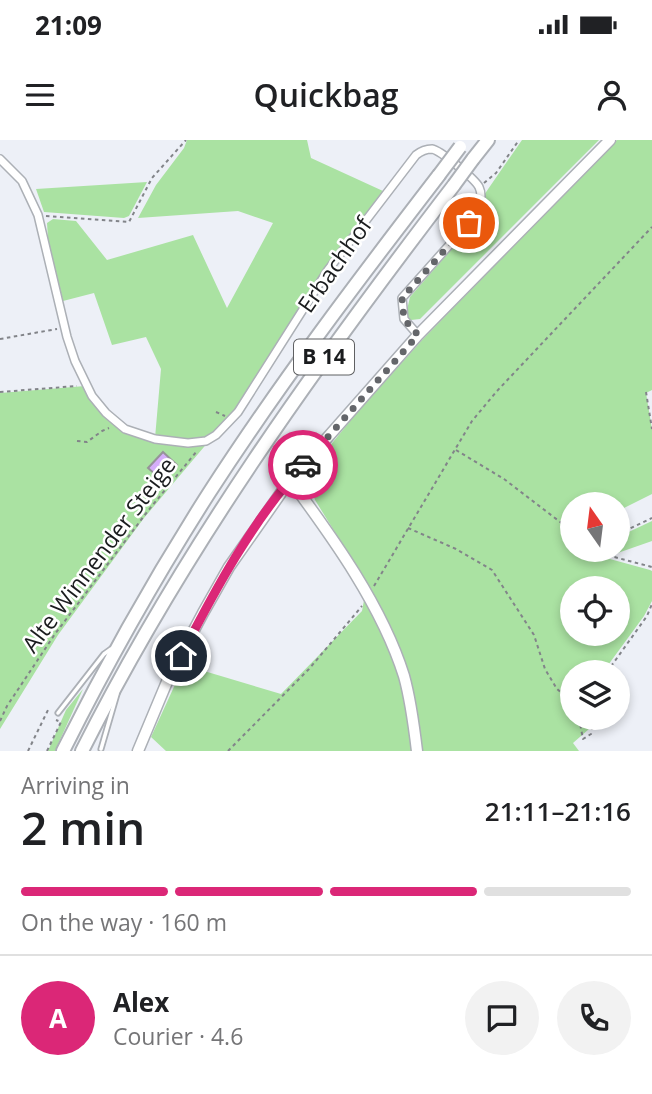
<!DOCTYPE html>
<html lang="en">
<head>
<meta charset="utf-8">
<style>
  :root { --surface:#fff; --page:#f2f2f2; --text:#202124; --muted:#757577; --line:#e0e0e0; --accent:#db2777 }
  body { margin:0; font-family:"Open Sans",sans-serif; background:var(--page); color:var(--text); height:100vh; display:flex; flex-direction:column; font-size:26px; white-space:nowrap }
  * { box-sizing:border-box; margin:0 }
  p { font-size:23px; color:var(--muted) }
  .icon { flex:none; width:38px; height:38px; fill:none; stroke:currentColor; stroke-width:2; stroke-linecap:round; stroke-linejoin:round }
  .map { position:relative; height:611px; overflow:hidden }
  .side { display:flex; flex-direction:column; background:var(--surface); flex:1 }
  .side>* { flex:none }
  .needle { width:46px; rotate:346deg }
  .tools { position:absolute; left:560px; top:352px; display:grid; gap:14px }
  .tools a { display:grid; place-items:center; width:70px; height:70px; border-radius:50%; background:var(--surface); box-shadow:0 4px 10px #0003; font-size:35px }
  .pin { position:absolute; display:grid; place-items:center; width:60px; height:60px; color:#fff; margin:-30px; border:4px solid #fff; border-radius:50%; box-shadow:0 2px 7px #0007 }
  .courier { position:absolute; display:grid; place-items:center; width:70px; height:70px; margin:-35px; border:5px solid #db2777; border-radius:50%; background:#fff; color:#222; box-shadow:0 2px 9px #0007 }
  .head em { font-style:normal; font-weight:600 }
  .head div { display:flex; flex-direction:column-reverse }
  .head { display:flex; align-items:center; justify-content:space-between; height:119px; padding:0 21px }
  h1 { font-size:46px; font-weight:600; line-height:52px }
  .bar { display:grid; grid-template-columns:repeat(4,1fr); gap:10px 7px; align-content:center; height:84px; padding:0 21px }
  .bar i { height:9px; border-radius:5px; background:var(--line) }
  .bar .current { background:var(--accent) }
  .bar p { grid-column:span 4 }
  .line { display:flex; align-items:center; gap:18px; padding:0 21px; border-top:2px solid var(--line) }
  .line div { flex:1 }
  .round { display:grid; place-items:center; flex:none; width:74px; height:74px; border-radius:37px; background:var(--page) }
  .status { display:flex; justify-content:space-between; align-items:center; height:49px; padding:0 35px; background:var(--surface); direction:ltr }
  .status svg { height:19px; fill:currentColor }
  header { display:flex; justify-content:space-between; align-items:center; height:91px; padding:0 21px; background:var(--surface); font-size:32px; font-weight:600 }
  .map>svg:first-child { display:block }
  .green { fill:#aae2a2; fill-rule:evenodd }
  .building { fill:#d5aefa; stroke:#969399; stroke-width:2 }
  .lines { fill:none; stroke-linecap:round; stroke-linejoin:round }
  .service-casing { stroke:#acb0b6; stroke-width:7 }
  .minor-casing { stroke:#acb0b6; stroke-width:10 }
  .tertiary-casing { stroke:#acb0b6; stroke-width:13 }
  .trunk-casing { stroke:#acb0b6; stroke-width:16 }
  .path { stroke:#828489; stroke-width:2; stroke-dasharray:3.5 3.5; stroke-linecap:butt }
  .service { stroke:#fff; stroke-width:3.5 }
  .minor { stroke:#fff; stroke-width:7 }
  .tertiary { stroke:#fff; stroke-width:10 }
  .trunk { stroke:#fff; stroke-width:12 }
  .trunk-bridge-casing { stroke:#acb0b6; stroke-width:16; stroke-linecap:butt }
  .trunk-bridge { stroke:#fff; stroke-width:12 }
  .done { stroke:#64666a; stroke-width:7; stroke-dasharray:0 12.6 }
  .route { stroke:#db2777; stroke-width:9 }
  .labels { text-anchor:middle; stroke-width:5; stroke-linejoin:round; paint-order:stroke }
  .shield { fill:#fff; stroke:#5f6062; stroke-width:2 }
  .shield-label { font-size:21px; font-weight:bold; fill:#1a1c1e }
  .street-label { font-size:23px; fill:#1a1c1e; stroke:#fff }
</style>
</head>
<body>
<div class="status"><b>21:09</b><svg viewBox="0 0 49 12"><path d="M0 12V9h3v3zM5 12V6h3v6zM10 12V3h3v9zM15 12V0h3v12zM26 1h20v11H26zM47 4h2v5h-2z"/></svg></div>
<header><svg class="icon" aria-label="menu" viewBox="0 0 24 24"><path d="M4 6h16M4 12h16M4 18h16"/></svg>Quickbag<svg class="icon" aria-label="person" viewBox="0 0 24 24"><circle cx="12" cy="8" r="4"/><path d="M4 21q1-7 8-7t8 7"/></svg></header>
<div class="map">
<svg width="652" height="611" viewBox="0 0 652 611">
  <rect width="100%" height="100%" fill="#edf0f7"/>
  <!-- green -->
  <g class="green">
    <path d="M187 0H307L311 18 383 51 327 127 236 269 144 378 58 495 0 589V253L85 246 125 289 155 298 161 229 146 197 112 205 94 153 63 161 48 99 47 83 53 79 76 81 107 120 193 95 227 168 273 83 238 71 138 78 156 45 184 8Z"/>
    <path d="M522 0H599L420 179 411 180 406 174 410 157 476 81 484 55Z"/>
    <path d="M617 0H652V250L646 253 652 289V354L618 371V364H572V410H618V397L652 381V401L612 415 602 411 599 416 650 430 652 431V461L644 476 603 532H572V578H592L589 589 573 603 579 611H166L151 597 184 525 281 554 362 471 367 444 315 360 310 344 311 333 315 324 355 275 423 199ZM572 448H618V494H572Z"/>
    <path d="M147 42 129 76 124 78 44 72 36 49Z"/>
    <path d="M83 549 55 611H48L66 570Z"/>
  </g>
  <!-- building -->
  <path class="building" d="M163 312 177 325 163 341 148 328Z"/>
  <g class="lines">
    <!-- service casing -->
    <g class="service-casing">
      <g id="service">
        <path d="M58 573 104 514 111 509"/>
        <path d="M101 609 117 554"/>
      </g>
    </g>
    <!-- minor casing -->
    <g class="minor-casing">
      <path id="minor" d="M0 19 22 41 38 75 67 197 75 221 92 256 106 273 125 289 155 299 188 303 206 301 216 295 238 272 328 130 416 15C421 11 425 9 432 9 440 10 475 39 479 47 485 60 476 73 469 83L402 158 404 179 418 195"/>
    </g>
    <!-- tertiary casing -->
    <g class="tertiary-casing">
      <g id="tertiary">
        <path d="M290 340C333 398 382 466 404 536 411 561 414 586 417 611"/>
        <path d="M138 611 169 537 203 473 229 427 290 340 418 195 610 0"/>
      </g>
    </g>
    <!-- trunk casing -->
    <g class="trunk-casing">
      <g id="trunk">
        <path d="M473 19 488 0"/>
        <path d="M63 611C107 523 156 436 209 353 280 243 359 139 439 35"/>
        <path d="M82 611C184 408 316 225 454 45"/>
      </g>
    </g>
    <!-- path -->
    <g class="path">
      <path d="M484 43 496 33 519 0"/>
      <path d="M46 76 129 82 152 38 186 0"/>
      <path d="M0 199 57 189"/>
      <path d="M0 252 77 246"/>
      <path d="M646 252 652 289"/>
      <path d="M216 272 225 276"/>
      <path d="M77 301 87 302 102 291 109 288"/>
      <path d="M456 310 504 339 572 391"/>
      <path d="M408 388 456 409 492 430 534 495 545 529 557 549 572 562"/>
      <path d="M618 394 652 378"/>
      <path d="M595 410 599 413 652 427"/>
      <path d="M374 446 472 281 497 251 652 87"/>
      <path d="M607 532 647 476 652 464"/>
      <path d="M579 578 583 599 591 594 594 578"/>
      <path d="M0 581 7 566 55 494 147 372 197 311"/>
      <path d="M28 611 48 570 50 571"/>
      <path d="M47 611 61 582 56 580"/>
      <path d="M228 611 309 529 362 466"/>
    </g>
    <!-- service -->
    <use href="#service" class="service"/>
    <!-- minor -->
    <use href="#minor" class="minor"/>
    <!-- tertiary -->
    <use href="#tertiary" class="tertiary"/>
    <!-- trunk -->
    <use href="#trunk" class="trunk"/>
    <!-- trunk-bridge casing -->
    <g class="trunk-bridge-casing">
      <g id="trunk-bridge">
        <path d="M439 35 460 7"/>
        <path d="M454 45 473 19"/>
      </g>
    </g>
    <!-- trunk-bridge -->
    <use href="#trunk-bridge" class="trunk-bridge"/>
  </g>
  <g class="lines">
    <!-- done -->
    <path class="done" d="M303 325 418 195 404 179 402 158 469 83"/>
    <!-- route -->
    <path class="route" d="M181 516C215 450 252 381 303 325"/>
  </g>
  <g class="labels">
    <!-- shield labels -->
    <rect class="shield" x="294" y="199.5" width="60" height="35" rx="5"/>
    <g class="shield-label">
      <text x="324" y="224">B 14</text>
    </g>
    <!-- street labels -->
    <g class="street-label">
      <text transform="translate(335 125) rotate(-55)" y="8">Erbachhof</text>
      <text transform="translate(99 415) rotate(-53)" y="8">Alte Winnender Steige</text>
    </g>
  </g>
</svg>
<div class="tools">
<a><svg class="needle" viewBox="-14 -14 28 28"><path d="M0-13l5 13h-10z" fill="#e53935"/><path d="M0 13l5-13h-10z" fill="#757577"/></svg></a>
<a><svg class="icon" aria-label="locate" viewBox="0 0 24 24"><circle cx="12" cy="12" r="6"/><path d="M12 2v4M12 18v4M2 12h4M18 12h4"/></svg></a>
<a><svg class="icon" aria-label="layers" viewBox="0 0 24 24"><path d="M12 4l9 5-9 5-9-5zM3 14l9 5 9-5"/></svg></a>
</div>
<div class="pin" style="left:469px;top:83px;background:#ea580c"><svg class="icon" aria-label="bag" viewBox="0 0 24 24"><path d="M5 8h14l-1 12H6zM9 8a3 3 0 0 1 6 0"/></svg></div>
<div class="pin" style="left:181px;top:516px;background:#1f2937"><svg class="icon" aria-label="home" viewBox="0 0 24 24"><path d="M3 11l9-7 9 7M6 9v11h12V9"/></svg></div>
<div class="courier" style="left:303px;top:325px"><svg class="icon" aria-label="car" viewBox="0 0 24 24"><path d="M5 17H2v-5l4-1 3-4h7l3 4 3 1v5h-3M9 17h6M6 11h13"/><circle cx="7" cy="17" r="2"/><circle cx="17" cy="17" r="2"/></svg></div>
</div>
<section class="side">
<div class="head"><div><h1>2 min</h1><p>Arriving in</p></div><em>21:11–21:16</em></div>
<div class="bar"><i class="current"></i><i class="current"></i><i class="current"></i><i></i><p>On the way · 160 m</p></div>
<div class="line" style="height:126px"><b class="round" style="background:var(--accent);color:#fff">A</b><div><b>Alex</b><p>Courier · 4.6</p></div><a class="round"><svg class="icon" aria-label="chat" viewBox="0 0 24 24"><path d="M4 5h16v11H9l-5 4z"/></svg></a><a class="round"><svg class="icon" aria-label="phone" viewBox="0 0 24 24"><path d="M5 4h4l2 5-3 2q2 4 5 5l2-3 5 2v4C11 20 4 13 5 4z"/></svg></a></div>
</section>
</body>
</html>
